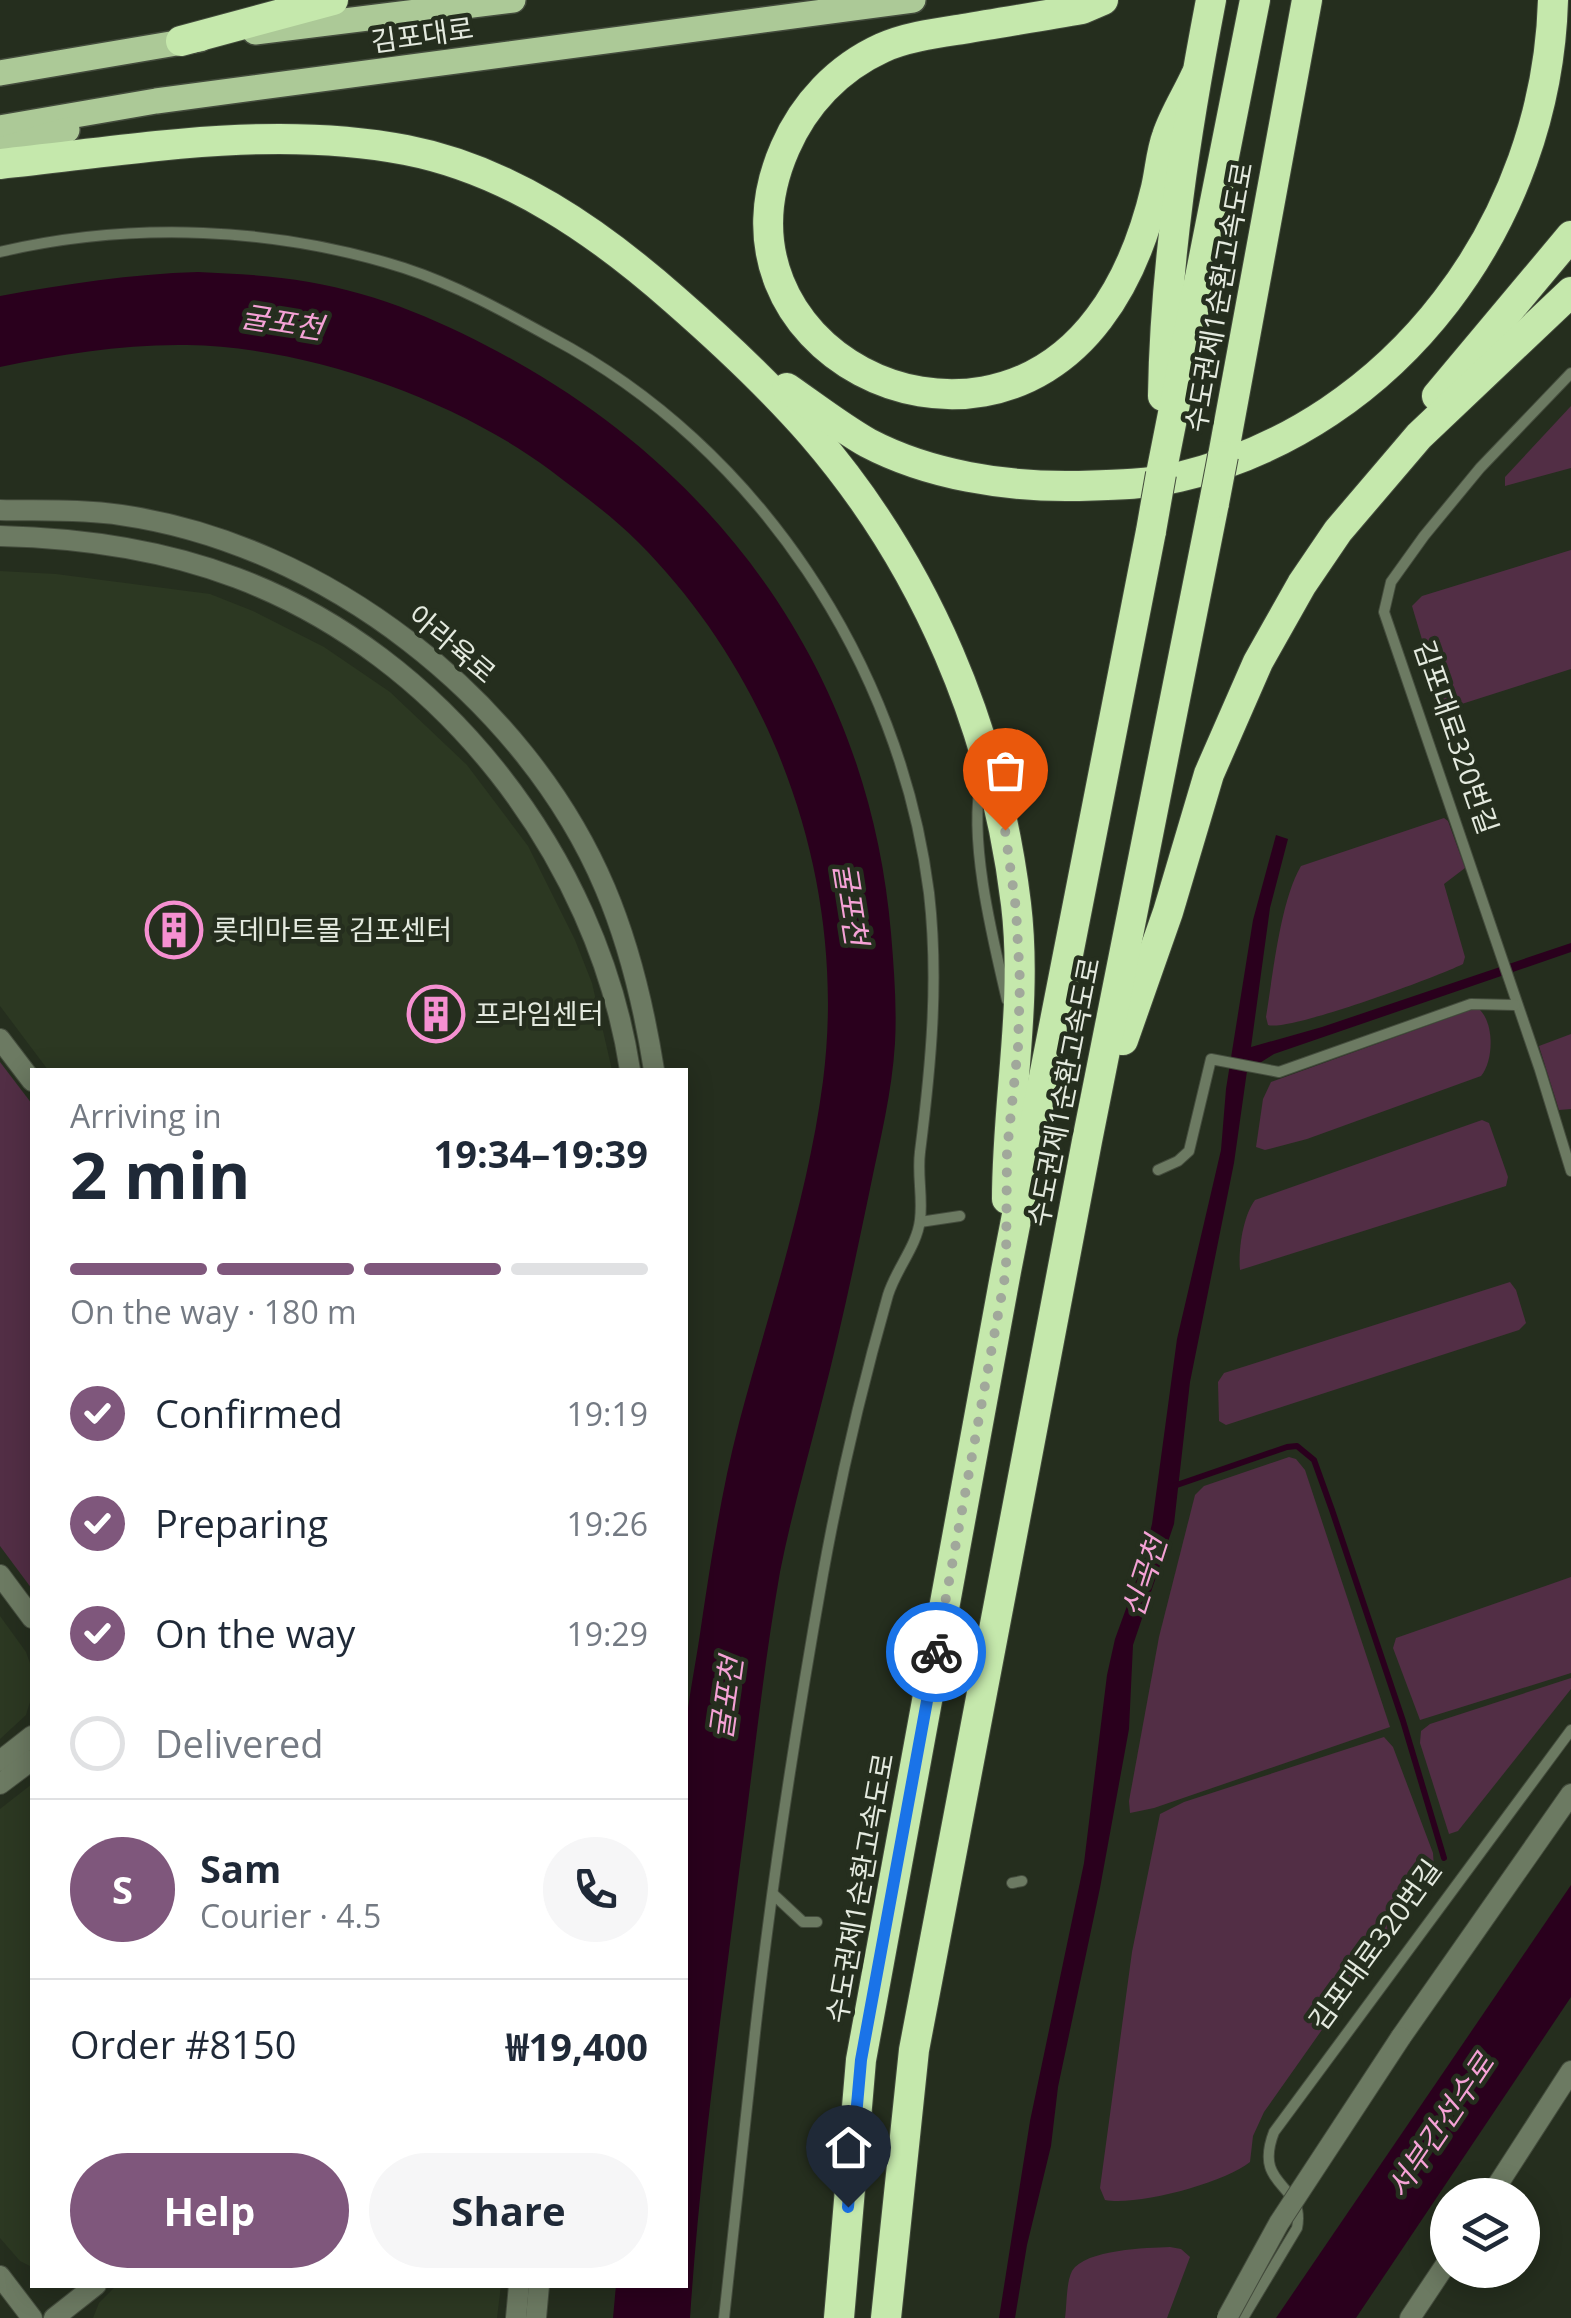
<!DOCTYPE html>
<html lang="en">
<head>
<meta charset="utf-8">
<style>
  :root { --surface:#fff; --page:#f6f6f7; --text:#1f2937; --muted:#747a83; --line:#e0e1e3; --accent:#7f577c }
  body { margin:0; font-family:"Open Sans","Noto Sans KR",sans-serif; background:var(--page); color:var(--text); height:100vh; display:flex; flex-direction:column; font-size:38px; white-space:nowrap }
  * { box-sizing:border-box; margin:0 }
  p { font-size:32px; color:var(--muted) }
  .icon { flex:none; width:55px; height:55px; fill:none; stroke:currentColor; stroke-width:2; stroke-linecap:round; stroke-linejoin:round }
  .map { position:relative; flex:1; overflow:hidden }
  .details { position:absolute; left:30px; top:1068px; width:658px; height:1220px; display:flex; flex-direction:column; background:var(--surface); border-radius:0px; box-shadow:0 5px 25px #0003 }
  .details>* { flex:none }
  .tools { position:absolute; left:1430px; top:2178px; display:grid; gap:20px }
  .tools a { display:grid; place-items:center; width:110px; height:110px; border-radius:50%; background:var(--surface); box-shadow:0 5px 25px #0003; font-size:50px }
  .pin { position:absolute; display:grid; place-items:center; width:85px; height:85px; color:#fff; margin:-102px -42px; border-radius:50% 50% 50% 0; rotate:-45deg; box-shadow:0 0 10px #0007 }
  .pin .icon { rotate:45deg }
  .courier { position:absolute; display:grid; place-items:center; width:100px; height:100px; margin:-50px; border:8px solid #1a73e8; border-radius:50%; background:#fff; color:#222; box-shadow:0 2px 12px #0007 }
  .summary em { font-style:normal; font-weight:700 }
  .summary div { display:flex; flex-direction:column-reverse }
  .summary { display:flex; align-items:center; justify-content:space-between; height:170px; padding:0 40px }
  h1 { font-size:65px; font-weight:700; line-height:75px }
  .bar { display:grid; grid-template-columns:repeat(4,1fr); gap:15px 10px; align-content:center; height:120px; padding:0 40px }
  .bar i { height:12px; border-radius:8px; background:var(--line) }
  .bar .selected { background:var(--accent) }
  .bar p { grid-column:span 4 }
  .line { display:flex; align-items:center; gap:25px; padding:0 40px; border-top:2px solid var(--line) }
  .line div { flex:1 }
  .round { display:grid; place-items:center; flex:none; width:105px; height:105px; border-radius:52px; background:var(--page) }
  ol { padding:0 40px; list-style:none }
  li { display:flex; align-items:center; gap:30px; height:110px }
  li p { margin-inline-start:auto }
  li .icon { padding:10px; border-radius:50%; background:var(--accent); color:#fff; stroke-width:4 }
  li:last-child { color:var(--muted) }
  li i { width:55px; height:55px; border:5px solid var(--line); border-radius:50% }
  .cta { display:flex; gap:20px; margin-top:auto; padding:20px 40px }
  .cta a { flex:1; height:115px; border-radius:60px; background:var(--accent); color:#fff; font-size:40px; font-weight:700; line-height:115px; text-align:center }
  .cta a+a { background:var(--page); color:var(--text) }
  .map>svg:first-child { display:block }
  .built { fill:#2c3822 }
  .green { fill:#522e45 }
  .water { fill:#2a001d }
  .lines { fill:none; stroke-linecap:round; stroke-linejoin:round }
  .stream { stroke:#2a001d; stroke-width:6 }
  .service-casing { stroke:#444c3d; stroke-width:12 }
  .minor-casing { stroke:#444c3d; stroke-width:22 }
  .tertiary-casing { stroke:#444c3d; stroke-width:22 }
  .primary-casing { stroke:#444c3d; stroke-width:28 }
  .motorway-casing { stroke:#444c3d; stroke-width:32 }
  .service { stroke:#6c7a62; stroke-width:10 }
  .minor { stroke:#6c7a62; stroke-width:20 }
  .tertiary { stroke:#6c7a62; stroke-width:20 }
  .primary { stroke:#acc997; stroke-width:25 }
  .motorway { stroke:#c5e8ac; stroke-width:30 }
  .tertiary-bridge-casing { stroke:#444c3d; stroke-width:22; stroke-linecap:butt }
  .motorway-bridge-casing { stroke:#444c3d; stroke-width:32; stroke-linecap:butt }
  .tertiary-bridge { stroke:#6c7a62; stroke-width:20 }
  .motorway-bridge { stroke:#c5e8ac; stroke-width:30 }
  .done { stroke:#a1a89b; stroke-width:10; stroke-dasharray:0 18 }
  .route { stroke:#1a73e8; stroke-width:12 }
  .labels { text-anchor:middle; stroke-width:9; stroke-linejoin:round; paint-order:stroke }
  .street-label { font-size:28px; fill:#e4eadf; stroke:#252e1e }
  .poi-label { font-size:28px; fill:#e4eadf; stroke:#252e1e; text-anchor:start }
  .water-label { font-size:30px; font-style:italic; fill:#f5a2d6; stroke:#252e1e }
</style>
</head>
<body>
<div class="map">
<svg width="1571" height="2318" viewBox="0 0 1571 2318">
  <rect width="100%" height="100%" fill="#252e1e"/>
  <!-- built -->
  <g class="built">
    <path d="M0 571 56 574 210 594 253 611 324 647 390 692 467 765 528 846 575 940 592 983 612 1070H48L0 1006Z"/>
    <path d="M0 1616 26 1652 32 1669V1695L26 1715 0 1739Z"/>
    <path d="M32 1784V2267L20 2261 0 2238V1809Z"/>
    <path d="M117 2285H501L497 2318H93L99 2303Z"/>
  </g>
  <!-- green -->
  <g class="green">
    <path d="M1571 406V468L1505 486V477Z"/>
    <path d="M1571 550V669L1446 709 1438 693 1412 606 1422 596Z"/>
    <path d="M1444 818 1448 821 1465 868 1444 884 1465 957 1463 964C1437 977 1289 1032 1268 1025L1266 1017C1273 975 1280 902 1301 866Z"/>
    <path d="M1471 1010H1480C1494 1024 1494 1060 1481 1076L1307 1139 1265 1150 1256 1147 1263 1099 1271 1082Z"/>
    <path d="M1571 1034V1109L1559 1110 1539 1046Z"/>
    <path d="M0 1062 32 1104V1589L0 1546Z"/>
    <path d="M1482 1120 1489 1123 1508 1177 1506 1186 1240 1270C1238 1250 1243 1216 1255 1200Z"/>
    <path d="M1510 1282 1516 1290 1526 1323 1519 1330 1226 1425 1219 1421 1218 1382 1224 1373Z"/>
    <path d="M1289 1457 1296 1459 1305 1470 1390 1727 1154 1808 1130 1813 1129 1801 1159 1637 1195 1495 1204 1486Z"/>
    <path d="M1571 1577V1673L1420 1720 1393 1648 1396 1638Z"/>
    <path d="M1571 1678V1689L1458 1831 1449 1834 1420 1743 1421 1731 1430 1724Z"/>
    <path d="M1384 1737 1393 1747 1433 1853 1434 1868 1429 1878 1264 2112 1253 2136 1250 2162C1224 2183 1138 2206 1105 2200L1100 2188 1132 1952 1160 1814 1184 1802Z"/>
    <path d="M1170 2247 1181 2249 1190 2257 1167 2318H1065C1067 2305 1066 2283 1072 2271 1086 2249 1147 2248 1170 2247Z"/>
  </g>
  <!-- water -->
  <g class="water">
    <path d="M198 272C235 274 272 275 309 282 381 294 451 325 515 361 731 482 870 685 891 933 894 969 897 1007 895 1043 892 1093 880 1140 870 1189 855 1261 840 1333 821 1405 807 1461 791 1516 780 1572 763 1669 753 1768 740 1865 721 2016 700 2167 690 2318H613L616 2285H685C685 2164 685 2042 685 1921 685 1859 680 1794 685 1732 689 1695 697 1657 702 1620 712 1554 722 1488 739 1423 769 1310 808 1197 823 1081 848 885 777 681 638 542 611 515 580 493 550 470 453 398 308 347 187 345 124 344 61 354 0 367V296C66 284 131 274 198 272Z"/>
    <path d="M1276 835 1288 839 1270 908 1251 1047 1322 1027 1571 943V952L1274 1054 1247 1071 1234 1163 1190 1382 1174 1524 1133 1645 1129 1729 1100 1888 1058 2087 1051 2146 1027 2245 1015 2318H999L1030 2121 1084 1863 1107 1675 1115 1639 1139 1573 1152 1524 1177 1339 1221 1150 1226 1089 1253 920Z"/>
    <path d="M1571 1885V1997L1356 2318H1276Z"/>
  </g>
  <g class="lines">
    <!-- stream -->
    <path class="stream" d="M1171 1487 1287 1447 1297 1446 1314 1460 1332 1510 1403 1721 1444 1858"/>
    <!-- service casing -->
    <g class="service-casing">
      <g id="service">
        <path d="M0 252C132 221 275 227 404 268 456 285 505 312 552 338 758 447 900 664 929 893 939 981 931 1065 920 1152 917 1175 923 1197 920 1220 917 1246 896 1269 888 1295 862 1386 840 1480 823 1574 796 1726 772 1879 755 2033 744 2128 735 2223 724 2318"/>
        <path d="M1571 373 1480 468 1424 536 1391 582 1384 612 1540 1070 1571 1171"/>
        <path d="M981 781C968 840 993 940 1007 1000"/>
        <path d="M1158 1170 1178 1161 1189 1151 1211 1059 1279 1072 1471 1004 1515 1005"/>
        <path d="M920 1222 960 1216"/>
        <path d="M1012 1883 1022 1881"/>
        <path d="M773 1894 803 1922H817"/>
        <path d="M1243 2318 1297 2228C1306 2182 1252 2189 1274 2132L1571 1730"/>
      </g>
    </g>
    <!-- minor casing -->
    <g class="minor-casing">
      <g id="minor">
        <path d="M0 1039 32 1081"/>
        <path d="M0 1575 32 1618"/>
        <path d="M0 1761 32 1736"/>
        <path d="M0 1784 32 1760"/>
        <path d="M54 2318 96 2285"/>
      </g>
    </g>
    <!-- tertiary casing -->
    <g class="tertiary-casing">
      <g id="tertiary">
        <path d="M0 510C40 511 81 509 121 515 324 544 525 699 605 888 630 947 644 1007 654 1070"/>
        <path d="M0 536C82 538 161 549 237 578 442 655 597 856 630 1070"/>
        <path d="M1401 2037 1571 1794"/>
        <path d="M1491 2195 1571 2071"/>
        <path d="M0 2276 32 2318"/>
        <path d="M516 2318 519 2285"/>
        <path d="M536 2318 539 2285"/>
        <path d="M1410 2318 1448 2261"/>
      </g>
    </g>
    <!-- primary casing -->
    <g class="primary-casing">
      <g id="primary">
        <path d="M255 32 513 0"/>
        <path d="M0 73 200 39"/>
        <path d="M0 128 156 101 913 0"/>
        <path d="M0 150 67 130"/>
      </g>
    </g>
    <!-- motorway casing -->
    <g class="motorway-casing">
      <g id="motorway">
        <path d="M1103 0 1082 9C1043 16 1003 22 963 29 937 33 906 37 882 48 838 68 804 104 785 148 698 346 971 489 1099 318 1128 280 1145 234 1156 188 1160 171 1161 152 1167 136 1174 115 1187 95 1196 75"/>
        <path d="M181 41 333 0"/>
        <path d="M0 164C134 150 271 124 406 150 509 170 598 232 675 300 723 342 770 386 812 434 926 566 995 731 1016 904 1028 1003 1007 1100 1007 1199"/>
        <path d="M787 388C813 406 840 427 868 443 929 475 1006 487 1074 486 1108 485 1145 485 1179 477 1398 425 1547 220 1553 0"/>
        <path d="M1163 396C1165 264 1186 130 1211 0"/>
        <path d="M1437 396 1571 236"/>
        <path d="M1223 456 1307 0"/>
        <path d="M1161 474 1255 0"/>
        <path d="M1123 1040 1168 912 1209 774 1258 662 1302 584 1338 531 1419 436 1571 292"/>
        <path d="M839 2318 861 2060 1006 1271 1151 531"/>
        <path d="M886 2318 914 2050 1087 1141 1214 503"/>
      </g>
    </g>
    <!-- service -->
    <use href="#service" class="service"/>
    <!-- minor -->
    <use href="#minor" class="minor"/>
    <!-- tertiary -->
    <use href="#tertiary" class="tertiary"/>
    <!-- primary -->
    <use href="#primary" class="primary"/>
    <!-- motorway -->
    <use href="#motorway" class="motorway"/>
    <!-- tertiary-bridge casing -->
    <g class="tertiary-bridge-casing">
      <path id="tertiary-bridge" d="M1227 2318 1279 2223 1401 2037"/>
    </g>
    <!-- motorway-bridge casing -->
    <g class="motorway-bridge-casing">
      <g id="motorway-bridge">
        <path d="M1214 503 1223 456"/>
        <path d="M1151 531 1161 474"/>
      </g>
    </g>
    <!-- tertiary-bridge -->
    <use href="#tertiary-bridge" class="tertiary-bridge"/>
    <!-- motorway-bridge -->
    <use href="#motorway-bridge" class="motorway-bridge"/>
  </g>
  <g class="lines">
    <!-- done -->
    <path class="done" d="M936 1652 1006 1271 1007 1151 1018 1047 1020 982 1016 909 1005 830"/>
    <!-- route -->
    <path class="route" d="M848 2207 861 2060 936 1652"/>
  </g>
  <!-- icons -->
  <defs>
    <g id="building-ring" transform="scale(2.875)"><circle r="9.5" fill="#252e1e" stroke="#f590d1" stroke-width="1.5"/><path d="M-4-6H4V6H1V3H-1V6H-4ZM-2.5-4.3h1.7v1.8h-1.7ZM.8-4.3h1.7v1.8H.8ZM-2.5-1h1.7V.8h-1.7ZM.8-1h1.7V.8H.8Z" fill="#f590d1"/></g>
  </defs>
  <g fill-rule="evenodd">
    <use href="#building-ring" x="174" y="930"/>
    <use href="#building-ring" x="436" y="1014"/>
  </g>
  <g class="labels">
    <!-- street labels -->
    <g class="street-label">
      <text transform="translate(422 35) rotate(-8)" y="10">김포대로</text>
      <text transform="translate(1219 297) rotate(-80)" y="10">수도권제1순환고속도로</text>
      <text transform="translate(452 644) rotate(40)" y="10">아라육로</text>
      <text transform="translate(1456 737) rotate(71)" y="10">김포대로320번길</text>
      <text transform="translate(1064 1092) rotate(-79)" y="10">수도권제1순환고속도로</text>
      <text transform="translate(860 1888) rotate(-80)" y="10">수도권제1순환고속도로</text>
      <text transform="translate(1375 1945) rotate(-54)" y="10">김포대로320번길</text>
    </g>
    <!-- poi labels -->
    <g class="poi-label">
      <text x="213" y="940">롯데마트몰 김포센터</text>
      <text x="475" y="1024">프라임센터</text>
    </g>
    <!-- water labels -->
    <g class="water-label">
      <text transform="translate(282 323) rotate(9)" y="10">굴포천</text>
      <text transform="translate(850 904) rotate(81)" y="10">굴포천</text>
      <text transform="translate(1145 1577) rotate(-72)" y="10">신곡천</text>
      <text transform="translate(727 1698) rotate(-82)" y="10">굴포천</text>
      <text transform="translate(1441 2126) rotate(-56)" y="10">서부간선수로</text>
    </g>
  </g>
</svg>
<div class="tools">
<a><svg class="icon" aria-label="layers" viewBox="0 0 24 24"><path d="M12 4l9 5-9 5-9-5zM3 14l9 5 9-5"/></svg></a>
</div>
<div class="pin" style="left:1005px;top:830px;background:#ea580c"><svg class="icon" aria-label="bag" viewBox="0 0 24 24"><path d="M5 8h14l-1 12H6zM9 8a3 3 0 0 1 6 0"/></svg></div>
<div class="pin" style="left:848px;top:2207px;background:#1f2937"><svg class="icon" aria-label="home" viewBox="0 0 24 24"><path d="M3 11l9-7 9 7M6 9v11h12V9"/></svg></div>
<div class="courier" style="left:936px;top:1652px"><svg class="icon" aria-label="bike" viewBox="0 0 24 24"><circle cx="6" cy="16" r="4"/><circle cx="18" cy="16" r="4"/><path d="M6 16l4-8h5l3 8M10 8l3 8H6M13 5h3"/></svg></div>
<section class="details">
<div class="summary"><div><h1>2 min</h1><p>Arriving in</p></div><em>19:34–19:39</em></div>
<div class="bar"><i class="selected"></i><i class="selected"></i><i class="selected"></i><i></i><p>On the way · 180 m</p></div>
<ol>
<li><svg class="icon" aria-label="check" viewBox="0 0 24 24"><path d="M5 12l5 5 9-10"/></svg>Confirmed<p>19:19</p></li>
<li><svg class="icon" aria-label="check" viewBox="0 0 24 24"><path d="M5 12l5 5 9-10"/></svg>Preparing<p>19:26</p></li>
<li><svg class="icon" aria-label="check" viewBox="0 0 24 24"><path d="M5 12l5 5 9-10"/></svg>On the way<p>19:29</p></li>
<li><i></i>Delivered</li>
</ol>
<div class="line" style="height:180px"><b class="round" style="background:var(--accent);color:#fff">S</b><div><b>Sam</b><p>Courier · 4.5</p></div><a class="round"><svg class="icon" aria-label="phone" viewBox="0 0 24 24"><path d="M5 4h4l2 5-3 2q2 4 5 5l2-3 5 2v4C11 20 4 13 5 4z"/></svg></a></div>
<div class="line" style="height:130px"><div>Order #8150</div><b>₩19,400</b></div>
<div class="cta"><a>Help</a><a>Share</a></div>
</section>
</div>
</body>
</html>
